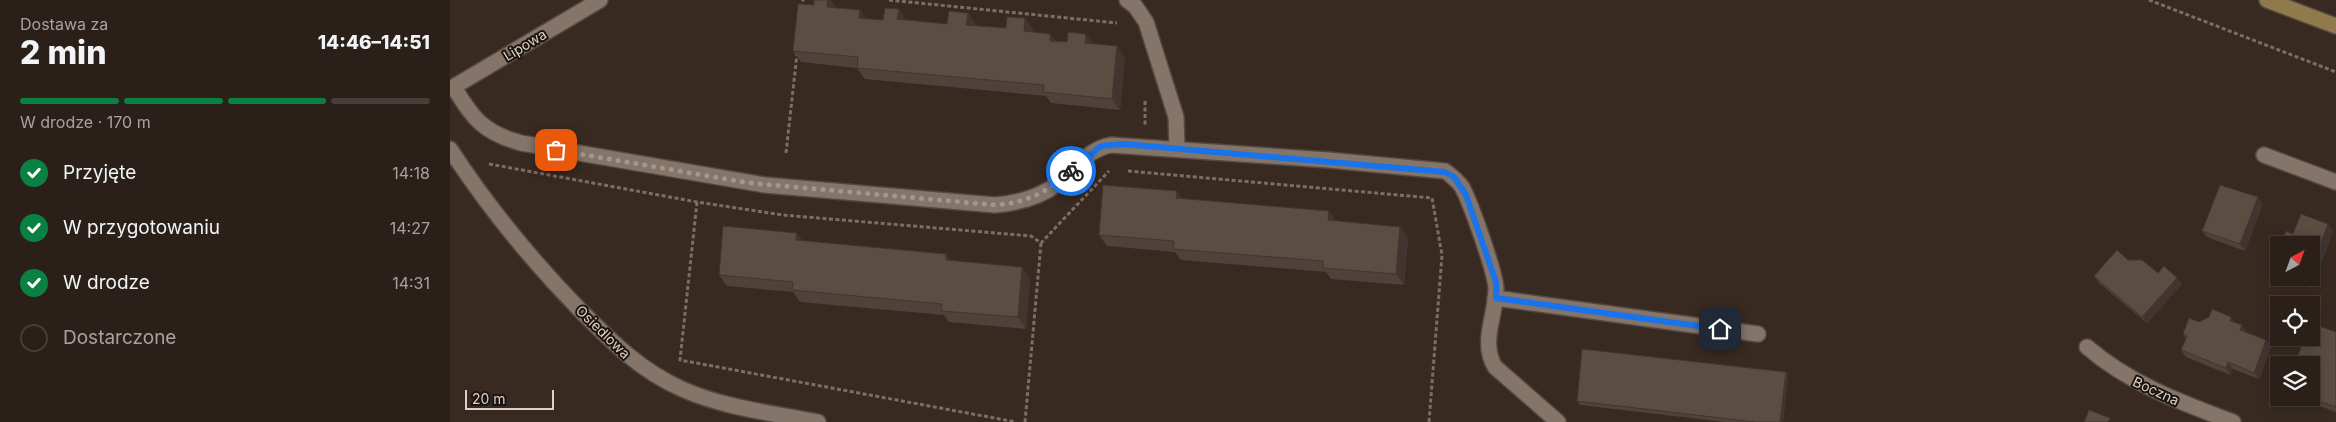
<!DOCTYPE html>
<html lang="pl">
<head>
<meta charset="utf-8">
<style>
  :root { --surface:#2a2019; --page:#362d26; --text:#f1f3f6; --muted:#a5a3a2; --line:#463e38; --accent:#0b8043 }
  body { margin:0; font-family:Inter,sans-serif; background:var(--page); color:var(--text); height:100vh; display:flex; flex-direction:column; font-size:19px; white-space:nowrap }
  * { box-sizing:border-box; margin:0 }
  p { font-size:16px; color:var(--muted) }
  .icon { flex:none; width:28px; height:28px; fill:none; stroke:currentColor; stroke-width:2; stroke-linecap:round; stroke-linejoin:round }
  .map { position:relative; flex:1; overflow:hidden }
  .panel { display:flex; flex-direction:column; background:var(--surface); width:450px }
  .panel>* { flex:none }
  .needle { width:32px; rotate:41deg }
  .controls { position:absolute; left:1820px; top:236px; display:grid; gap:10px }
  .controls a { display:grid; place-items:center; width:50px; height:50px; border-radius:0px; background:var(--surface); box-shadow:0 2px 12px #0003,0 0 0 1px var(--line); font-size:25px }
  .scale { position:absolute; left:15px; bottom:12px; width:89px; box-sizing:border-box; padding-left:5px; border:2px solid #dad1ca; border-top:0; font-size:14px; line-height:18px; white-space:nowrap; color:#dad1ca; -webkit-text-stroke:4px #1b1410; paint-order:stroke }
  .pin { position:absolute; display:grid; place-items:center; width:42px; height:42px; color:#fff; margin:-21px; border-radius:10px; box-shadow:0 2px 8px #0006 }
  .courier { position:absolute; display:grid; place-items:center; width:50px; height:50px; margin:-25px; border:4px solid #1a73e8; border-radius:50%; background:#fff; color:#222; box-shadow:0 1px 6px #0007 }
  .head em { font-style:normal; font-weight:800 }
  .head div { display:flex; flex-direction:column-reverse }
  .head { display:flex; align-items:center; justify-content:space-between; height:85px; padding:0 20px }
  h1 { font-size:32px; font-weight:800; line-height:38px }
  .bar { display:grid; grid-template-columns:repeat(4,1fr); gap:8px 5px; align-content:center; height:60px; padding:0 20px }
  .bar i { height:6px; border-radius:4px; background:var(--line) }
  .bar .selected { background:var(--accent) }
  .bar p { grid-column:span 4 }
  ol { padding:0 20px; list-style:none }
  li { display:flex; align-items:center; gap:15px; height:55px }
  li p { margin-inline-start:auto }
  li .icon { padding:5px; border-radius:50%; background:var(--accent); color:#fff; stroke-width:4 }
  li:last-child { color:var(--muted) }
  li i { width:28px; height:28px; border:2px solid var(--line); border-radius:50% }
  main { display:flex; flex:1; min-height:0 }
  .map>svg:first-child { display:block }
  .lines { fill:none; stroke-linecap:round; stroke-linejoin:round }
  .lane-casing { stroke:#534840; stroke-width:18 }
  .street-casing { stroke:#534840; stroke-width:18 }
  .secondary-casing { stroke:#534840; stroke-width:18 }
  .path { stroke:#7a6e66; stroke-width:3; stroke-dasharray:4 2.5; stroke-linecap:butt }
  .lane { stroke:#857569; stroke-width:15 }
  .street { stroke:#857569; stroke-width:15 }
  .secondary { stroke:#907a4c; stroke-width:15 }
  .wall { fill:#4f423a }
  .shaded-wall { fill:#40362f }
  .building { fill:#5c4d43; stroke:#40362f }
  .done { stroke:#a1978f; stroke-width:5; stroke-dasharray:0 9 }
  .route { stroke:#1a73e8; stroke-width:6 }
  .labels { text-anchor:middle; stroke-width:4; stroke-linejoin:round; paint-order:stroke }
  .street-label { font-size:14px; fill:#dad1ca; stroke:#1b1410 }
</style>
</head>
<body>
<main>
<section class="panel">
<div class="head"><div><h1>2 min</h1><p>Dostawa za</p></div><em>14:46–14:51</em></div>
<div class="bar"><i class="selected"></i><i class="selected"></i><i class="selected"></i><i></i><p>W drodze · 170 m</p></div>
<ol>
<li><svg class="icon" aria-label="check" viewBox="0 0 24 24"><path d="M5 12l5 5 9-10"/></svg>Przyjęte<p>14:18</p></li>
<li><svg class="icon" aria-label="check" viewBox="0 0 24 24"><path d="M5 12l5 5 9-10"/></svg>W przygotowaniu<p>14:27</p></li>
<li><svg class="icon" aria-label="check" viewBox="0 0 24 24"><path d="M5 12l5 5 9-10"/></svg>W drodze<p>14:31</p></li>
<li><i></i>Dostarczone</li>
</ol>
</section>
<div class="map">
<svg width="1886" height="422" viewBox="0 0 1886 422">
  <rect width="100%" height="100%" fill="#382a21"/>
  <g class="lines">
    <!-- lane casing -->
    <g class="lane-casing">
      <g id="lane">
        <path d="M677 0 685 6 696 22 726 117 727 148"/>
        <path d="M4 87C22 118 34 133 71 143L315 185 545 205C568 203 590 198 608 183 625 169 638 149 661 145L878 160 995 171C1002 176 1007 180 1012 187 1020 201 1046 274 1046 289 1046 316 1030 342 1045 367L1108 422"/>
        <path d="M1045 298 1308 334"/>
      </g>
    </g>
    <!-- street casing -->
    <g class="street-casing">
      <g id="street">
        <path d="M0 89 150 0"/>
        <path d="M0 149C38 207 82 261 131 311 162 342 191 371 232 389 274 408 323 413 368 422"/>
        <path d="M1814 155 1886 182"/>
        <path d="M1637 347C1680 384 1730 402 1783 422"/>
      </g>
    </g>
    <!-- secondary casing -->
    <g class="secondary-casing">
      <path id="secondary" d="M1817 0 1886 26"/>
    </g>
    <!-- path -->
    <g class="path">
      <path d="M439 0 667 23"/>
      <path d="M1699 0 1886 72"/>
      <path d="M352 8 353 0"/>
      <path d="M695 101V125"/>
      <path d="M336 153 347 54"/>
      <path d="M39 164 247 202 333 215 581 236 591 243 659 171"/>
      <path d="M678 171 982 198 992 255 979 422"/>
      <path d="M247 202 230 360 566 422"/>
      <path d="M575 422 591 243"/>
    </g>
    <!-- lane -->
    <use href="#lane" class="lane"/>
    <!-- street -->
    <use href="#street" class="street"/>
    <!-- secondary -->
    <use href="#secondary" class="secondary"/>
  </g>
  <!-- wall -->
  <g class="wall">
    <path d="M386 7V8L410 10 416 19 433 20H456L497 24 518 13 526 25 525 26 556 28 575 18 583 30V32L600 34 606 41 643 44 675 58 670 110 601 103 596 96 415 79 407 68 351 62 343 51Z"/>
    <path d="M732 198 886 221 950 227 958 238 954 285 881 279 876 272 731 260 725 252 657 246 649 235Z"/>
    <path d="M1813 204 1795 251 1757 237 1752 231Z"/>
    <path d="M1878 224 1883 231 1862 288 1831 278H1861L1843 234Z"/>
    <path d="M352 241 501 261 572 267 580 279 576 329 499 322 494 315 350 302 343 292 277 286 269 275Z"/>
    <path d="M1829 250V277L1827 276 1822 269Z"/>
    <path d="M1678 260 1732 284 1697 323 1649 283 1644 276Z"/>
    <path d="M1781 317 1785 323 1797 333 1816 340 1821 347 1809 379 1783 369 1780 375 1736 357 1731 350 1736 339 1733 334 1749 322Z"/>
    <path d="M1886 332V412L1847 398H1861Z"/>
    <path d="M1336 372 1338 376 1333 422H1275L1130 405 1127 401Z"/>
  </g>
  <!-- shaded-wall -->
  <g class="shaded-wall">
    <path d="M378 0H381L386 7 385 18 377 7Z"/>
    <path d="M449 9 456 20 447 19Z"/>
    <path d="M410 10 418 22 409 18Z"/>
    <path d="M518 13 526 25 524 36 516 25Z"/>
    <path d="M575 18 583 30 582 43 574 31Z"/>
    <path d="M600 34 608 45 600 41Z"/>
    <path d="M636 34 644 45 635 43Z"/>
    <path d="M667 46 675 58 670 110 662 99Z"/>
    <path d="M727 191 735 203 726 198Z"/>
    <path d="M1808 197 1813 204 1795 251 1790 244Z"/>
    <path d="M879 211 887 222 878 220Z"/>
    <path d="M1878 224 1883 231 1862 288 1857 282 1859 278H1861V271Z"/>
    <path d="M950 227 958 238 954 285 946 274Z"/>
    <path d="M347 233 355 244 346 240Z"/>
    <path d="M496 254 504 265 496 260Z"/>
    <path d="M572 267 580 279 576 329 568 317Z"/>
    <path d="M1727 278 1732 284 1697 323 1692 317Z"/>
    <path d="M1781 317 1786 324 1780 321Z"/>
    <path d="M1792 325 1797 332 1795 337 1790 330Z"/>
    <path d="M1816 340 1821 347 1809 379 1804 373Z"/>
    <path d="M1778 362 1783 369 1780 375 1776 368Z"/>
    <path d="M1336 372 1338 376 1333 422H1330Z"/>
  </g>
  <!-- building -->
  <g class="building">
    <path d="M364 0H378L377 7 410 10 409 18 433 20 435 8 449 9 447 19 497 24 499 11 518 13 516 25 556 28 557 17 575 18 574 31 600 34V41L617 42 618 32 636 34 635 43 667 46 662 99 593 92 594 85 407 68 408 57 343 51 348 4 364 5Z"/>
    <path d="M653 185 727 191 726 198 879 211 878 220 950 227 946 274 873 268V261L723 249 724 241 649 235Z"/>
    <path d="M1770 185 1808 197 1790 244 1752 231Z"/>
    <path d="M1851 214 1878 224 1861 271V245H1831L1836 231 1843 234Z"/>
    <path d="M273 226 347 233 346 240 496 254V260L572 267 568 317 491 311 492 304 342 290 343 282 269 275Z"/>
    <path d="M1667 250 1678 260H1692L1708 273 1714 266 1727 278 1692 317 1644 276Z"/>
    <path d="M1829 250V272L1822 269Z"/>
    <path d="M1846 278H1859L1857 282Z"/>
    <path d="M1762 309 1781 317 1780 321 1792 325 1790 330 1816 340 1804 373 1778 362 1776 368 1731 350 1737 336 1733 334 1739 318 1749 322 1759 317Z"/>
    <path d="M1861 323 1886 332V407L1861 398V365H1844L1855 338H1861Z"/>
    <path d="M1132 349 1336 372 1330 422H1305L1127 401Z"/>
    <path d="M1639 410 1660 418 1658 422H1634Z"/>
  </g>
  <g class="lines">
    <!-- done -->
    <path class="done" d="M106 150 300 183 545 205C576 203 598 192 621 171"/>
    <!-- route -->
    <path class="route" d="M621 171 651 146 674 144 995 172 1004 177 1016 195 1046 282V298L1270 329"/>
  </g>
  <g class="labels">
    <!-- street labels -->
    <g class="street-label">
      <text transform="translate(75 45) rotate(-31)" y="5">Lipowa</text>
      <text transform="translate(153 332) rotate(44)" y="5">Osiedlowa</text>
      <text transform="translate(1706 391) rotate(25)" y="5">Boczna</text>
    </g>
  </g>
</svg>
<div class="controls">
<a><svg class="needle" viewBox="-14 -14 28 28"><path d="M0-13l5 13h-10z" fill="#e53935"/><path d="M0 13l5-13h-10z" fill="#a5a3a2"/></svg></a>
<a><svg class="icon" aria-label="locate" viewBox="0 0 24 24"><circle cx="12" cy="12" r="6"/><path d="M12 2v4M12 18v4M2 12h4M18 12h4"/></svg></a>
<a><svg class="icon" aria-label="layers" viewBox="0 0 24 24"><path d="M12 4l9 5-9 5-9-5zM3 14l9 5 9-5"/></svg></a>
</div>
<div class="scale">20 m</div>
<div class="pin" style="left:106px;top:150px;background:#ea580c"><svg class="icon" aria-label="bag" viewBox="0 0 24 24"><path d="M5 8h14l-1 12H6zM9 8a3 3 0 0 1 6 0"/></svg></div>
<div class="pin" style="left:1270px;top:329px;background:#1f2937"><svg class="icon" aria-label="home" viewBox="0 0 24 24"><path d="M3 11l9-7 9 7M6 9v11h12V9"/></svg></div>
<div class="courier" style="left:621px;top:171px"><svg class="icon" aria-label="bike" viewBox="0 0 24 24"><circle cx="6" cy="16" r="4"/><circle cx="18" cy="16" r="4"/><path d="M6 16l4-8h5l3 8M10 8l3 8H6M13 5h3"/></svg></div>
</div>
</main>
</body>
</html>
